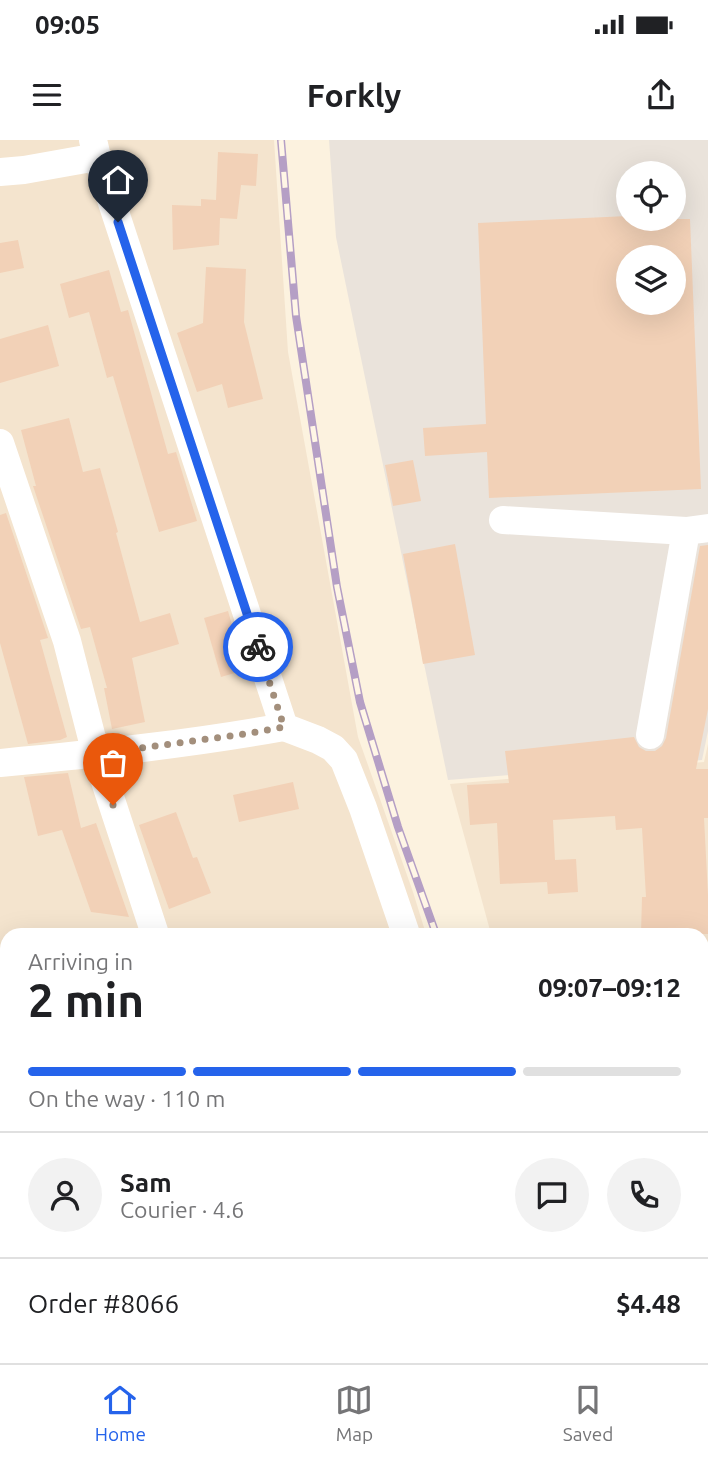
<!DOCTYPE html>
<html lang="en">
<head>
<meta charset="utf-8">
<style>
  :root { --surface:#fff; --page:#f2f2f2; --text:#202124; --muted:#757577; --line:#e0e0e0; --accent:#2563eb }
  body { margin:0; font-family:Ubuntu,sans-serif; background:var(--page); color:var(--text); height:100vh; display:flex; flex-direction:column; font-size:26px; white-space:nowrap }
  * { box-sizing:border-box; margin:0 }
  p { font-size:23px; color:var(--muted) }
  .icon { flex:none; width:38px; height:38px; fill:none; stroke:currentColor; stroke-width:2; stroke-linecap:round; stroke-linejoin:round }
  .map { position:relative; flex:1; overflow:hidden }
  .details { position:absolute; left:0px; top:788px; width:709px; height:436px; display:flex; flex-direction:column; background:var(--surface); border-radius:21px 21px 0 0; box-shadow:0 7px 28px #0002 }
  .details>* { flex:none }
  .buttons { position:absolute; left:616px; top:21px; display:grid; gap:14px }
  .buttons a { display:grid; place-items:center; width:70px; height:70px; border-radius:50%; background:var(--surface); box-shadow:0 7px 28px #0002; font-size:35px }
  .pin { position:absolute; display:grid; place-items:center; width:60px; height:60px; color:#fff; margin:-72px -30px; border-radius:50% 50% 50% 0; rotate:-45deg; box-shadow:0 0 7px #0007 }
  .pin .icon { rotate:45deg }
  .courier { position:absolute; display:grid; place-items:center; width:70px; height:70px; margin:-35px; border:5px solid #2563eb; border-radius:50%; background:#fff; color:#222; box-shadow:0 2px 9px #0007 }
  .head em { font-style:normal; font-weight:600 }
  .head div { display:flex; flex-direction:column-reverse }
  .head { display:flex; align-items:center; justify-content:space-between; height:119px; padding:0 28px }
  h1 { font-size:46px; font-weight:600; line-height:52px }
  .bar { display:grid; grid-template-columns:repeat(4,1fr); gap:10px 7px; align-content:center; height:84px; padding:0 28px }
  .bar i { height:9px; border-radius:5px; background:var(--line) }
  .bar .current { background:var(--accent) }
  .bar p { grid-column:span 4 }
  .line { display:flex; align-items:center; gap:18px; padding:0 28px; border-top:2px solid var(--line) }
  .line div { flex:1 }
  .round { display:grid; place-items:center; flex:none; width:74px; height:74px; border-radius:37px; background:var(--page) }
  .status { display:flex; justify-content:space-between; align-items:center; height:49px; padding:0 35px; background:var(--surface); direction:ltr }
  .status svg { height:19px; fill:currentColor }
  header { display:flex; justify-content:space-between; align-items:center; height:91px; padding:0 28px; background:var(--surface); font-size:32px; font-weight:600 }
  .menu { display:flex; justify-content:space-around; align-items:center; height:98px; border-top:2px solid var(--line); background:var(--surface); font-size:19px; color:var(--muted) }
  .menu a { display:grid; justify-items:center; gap:4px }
  .menu .current { color:var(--accent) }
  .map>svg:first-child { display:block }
  .residential { fill:#f4e4ce }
  .industrial { fill:#eae3db; fill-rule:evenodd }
  .building { fill:#f2d1b7; fill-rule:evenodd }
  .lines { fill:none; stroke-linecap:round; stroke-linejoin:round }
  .minor { stroke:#fff; stroke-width:28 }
  .rail-casing { stroke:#b59fc5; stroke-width:8 }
  .rail { stroke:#fff6e6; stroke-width:5; stroke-dasharray:16; stroke-linecap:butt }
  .done { stroke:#a38f7c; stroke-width:7; stroke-dasharray:0 12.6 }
  .route { stroke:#2563eb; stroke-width:9 }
</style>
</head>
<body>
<div class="status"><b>09:05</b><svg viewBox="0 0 49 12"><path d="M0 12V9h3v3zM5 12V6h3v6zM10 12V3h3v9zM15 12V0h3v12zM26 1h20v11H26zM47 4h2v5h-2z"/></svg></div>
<header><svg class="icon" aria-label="menu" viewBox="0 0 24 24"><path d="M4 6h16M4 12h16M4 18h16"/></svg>Forkly<svg class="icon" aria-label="share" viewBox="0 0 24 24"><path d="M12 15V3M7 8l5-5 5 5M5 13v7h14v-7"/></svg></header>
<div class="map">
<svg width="708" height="1223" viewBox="0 0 708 1223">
  <rect width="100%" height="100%" fill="#fcf2df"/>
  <!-- residential -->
  <g class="residential">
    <path d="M0 0H274L288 212 358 597 413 752 426 794H7V1024L0 1023Z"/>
    <path d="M708 604V1223H676L673 1216H702V794H491L450 644 704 622Z"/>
    <path d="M26 1216H565L567 1223H25Z"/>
  </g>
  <!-- industrial -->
  <path class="industrial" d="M329 0H708V591L702 620 448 640 336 97ZM628 33H674V79H628ZM628 117H674V163H628Z"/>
  <!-- building -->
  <g class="building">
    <path d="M218 12 258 14 256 46 241 45 237 79 220 78 219 105 173 110 172 65 201 66V59L216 60Z"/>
    <path d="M628 76V79H690L701 349 489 358 487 312 425 316 423 288 486 284 478 83ZM628 117H674V163H628Z"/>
    <path d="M18 100 24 128 0 133V103Z"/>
    <path d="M206 127 246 129 244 182 263 259 228 268 222 244 197 252 177 193 203 183Z"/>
    <path d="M109 130 121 172 128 170 168 314 176 312 197 381 159 392 113 236 107 238 89 172 69 178 60 144Z"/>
    <path d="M48 185 59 226 0 243V199Z"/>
    <path d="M69 278 83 332 100 328 118 392 116 393 140 482 170 473 179 504 132 518 145 582 112 589 104 548H107L90 487 81 489 33 346H36L21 290Z"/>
    <path d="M413 320 421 361 393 366 385 325Z"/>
    <path d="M6 373 48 498 40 500 67 597 60 600 28 604 0 503V375Z"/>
    <path d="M455 404 475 515 423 524 403 414Z"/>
    <path d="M708 405V569L696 629H708V678H704L708 755V794H641L642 757H646L642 688 616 690 615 676 553 680 555 720 576 719 578 752 548 754 547 742 500 744 497 683 470 685 467 645 509 643 505 611 634 597 639 607 646 611H655L662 606 666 598 700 406Z"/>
    <path d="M228 471 245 530 221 537 204 478Z"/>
    <path d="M68 633 81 688 96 683 129 777 91 772 62 690 38 696 24 637Z"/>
    <path d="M293 642 299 669 239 682 233 655Z"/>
    <path d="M176 672 193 718 197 717 211 753 169 769 139 685Z"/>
  </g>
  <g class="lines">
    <!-- minor -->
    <g class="minor">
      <path d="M93 0 97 17 284 587 318 600 333 608 344 620 363 668 406 794"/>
      <path d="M0 32 24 30 97 17"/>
      <path d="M0 303 67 501 96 614 155 794"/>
      <path d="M503 380 686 391 708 388"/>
      <path d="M650 595 686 391"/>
      <path d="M0 623C95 614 190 604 284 587"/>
      <path d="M599 1216 603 1223"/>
      <path d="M664 1216 668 1223"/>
      <path d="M211 1223 212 1216"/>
    </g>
    <!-- rail casing -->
    <g class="rail-casing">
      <g id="rail">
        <path d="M281 0 296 176 337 447 360 562 398 687 436 794"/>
        <path d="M640 1216 644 1223"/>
      </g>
    </g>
    <!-- rail -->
    <use href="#rail" class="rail"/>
  </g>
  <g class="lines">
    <!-- done -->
    <path class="done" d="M113 665 96 614 245 594 284 587 258 507"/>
    <!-- route -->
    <path class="route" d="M118 82 258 507"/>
  </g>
</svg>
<div class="buttons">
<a><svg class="icon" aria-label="locate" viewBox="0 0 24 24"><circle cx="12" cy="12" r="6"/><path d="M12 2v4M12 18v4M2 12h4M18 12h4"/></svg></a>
<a><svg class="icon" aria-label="layers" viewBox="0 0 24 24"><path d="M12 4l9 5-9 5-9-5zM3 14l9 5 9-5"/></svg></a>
</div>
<div class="pin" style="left:113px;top:665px;background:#ea580c"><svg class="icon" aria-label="bag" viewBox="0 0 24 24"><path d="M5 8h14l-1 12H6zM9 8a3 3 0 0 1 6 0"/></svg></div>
<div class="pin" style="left:118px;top:82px;background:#1f2937"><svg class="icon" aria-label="home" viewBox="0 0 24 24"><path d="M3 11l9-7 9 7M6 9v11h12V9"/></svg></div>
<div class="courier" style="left:258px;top:507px"><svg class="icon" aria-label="bike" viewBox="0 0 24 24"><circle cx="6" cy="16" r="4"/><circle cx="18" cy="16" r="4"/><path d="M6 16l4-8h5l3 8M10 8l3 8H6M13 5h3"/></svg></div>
<section class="details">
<div class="head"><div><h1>2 min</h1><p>Arriving in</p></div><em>09:07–09:12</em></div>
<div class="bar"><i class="current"></i><i class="current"></i><i class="current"></i><i></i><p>On the way · 110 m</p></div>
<div class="line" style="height:126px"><a class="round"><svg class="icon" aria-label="person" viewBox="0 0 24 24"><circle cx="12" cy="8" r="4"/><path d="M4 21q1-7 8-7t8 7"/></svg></a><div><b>Sam</b><p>Courier · 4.6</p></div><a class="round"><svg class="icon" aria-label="chat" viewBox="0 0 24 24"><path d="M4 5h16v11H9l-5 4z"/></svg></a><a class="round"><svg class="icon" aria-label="phone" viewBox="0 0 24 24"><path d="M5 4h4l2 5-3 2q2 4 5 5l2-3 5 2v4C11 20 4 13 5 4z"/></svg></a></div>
<div class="line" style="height:91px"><div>Order #8066</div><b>$4.48</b></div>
</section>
</div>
<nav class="menu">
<a class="current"><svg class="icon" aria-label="home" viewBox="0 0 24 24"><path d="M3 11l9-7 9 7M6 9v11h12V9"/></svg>Home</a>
<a><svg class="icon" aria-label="map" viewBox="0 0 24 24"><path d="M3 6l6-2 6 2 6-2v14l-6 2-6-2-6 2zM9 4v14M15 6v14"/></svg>Map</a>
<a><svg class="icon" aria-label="saved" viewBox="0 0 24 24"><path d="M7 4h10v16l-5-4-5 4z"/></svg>Saved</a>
</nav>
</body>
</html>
